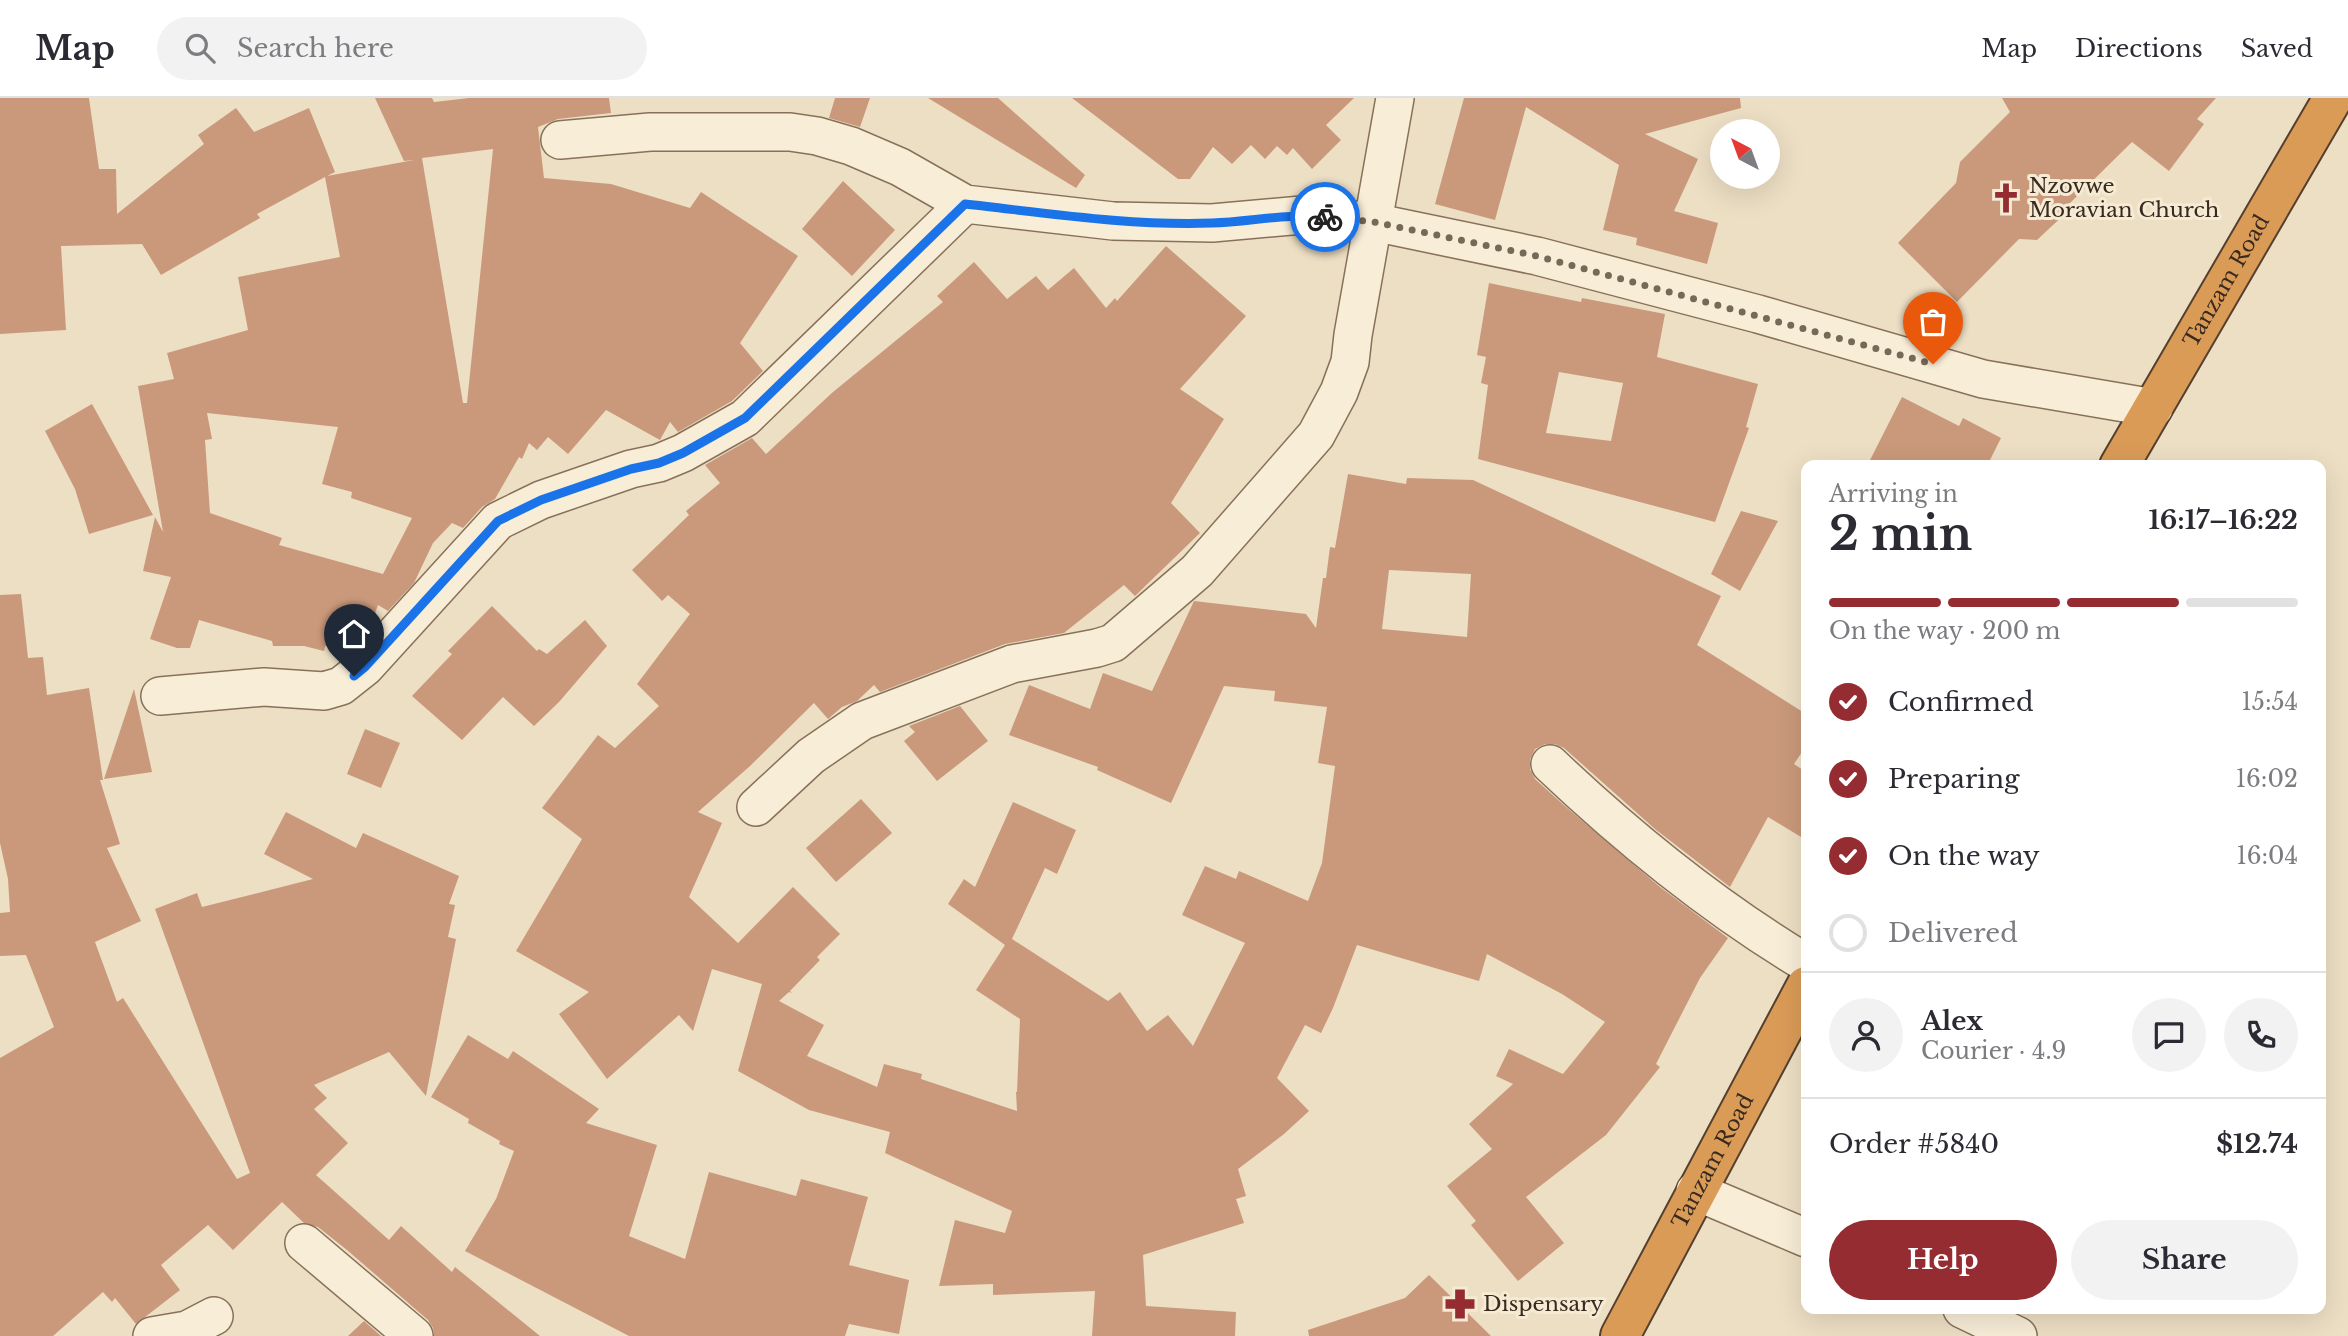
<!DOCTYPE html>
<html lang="en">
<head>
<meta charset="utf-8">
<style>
  :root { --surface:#fff; --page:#f2f2f3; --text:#2b2b33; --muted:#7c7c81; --line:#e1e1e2; --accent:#952c31 }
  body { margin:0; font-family:"Libre Baskerville",serif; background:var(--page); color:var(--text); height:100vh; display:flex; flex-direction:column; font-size:26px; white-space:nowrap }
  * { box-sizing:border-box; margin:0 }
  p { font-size:23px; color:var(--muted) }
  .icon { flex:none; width:38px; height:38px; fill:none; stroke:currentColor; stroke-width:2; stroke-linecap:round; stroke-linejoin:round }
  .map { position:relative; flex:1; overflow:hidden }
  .drawer { position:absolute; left:1801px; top:362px; width:525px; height:854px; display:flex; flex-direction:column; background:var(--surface); border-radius:14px; box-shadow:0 7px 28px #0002 }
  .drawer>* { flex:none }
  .needle { width:46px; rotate:319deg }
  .tools { position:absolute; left:1710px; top:21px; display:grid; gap:14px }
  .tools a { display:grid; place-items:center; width:70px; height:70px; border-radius:50%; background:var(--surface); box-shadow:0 7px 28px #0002; font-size:35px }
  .pin { position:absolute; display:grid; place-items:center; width:60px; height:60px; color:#fff; margin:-72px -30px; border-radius:50% 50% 50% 0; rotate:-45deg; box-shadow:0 0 7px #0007 }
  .pin .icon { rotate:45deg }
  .courier { position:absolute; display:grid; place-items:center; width:70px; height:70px; margin:-35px; border:5px solid #1a73e8; border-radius:50%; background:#fff; color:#222; box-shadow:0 2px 9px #0007 }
  .overview em { font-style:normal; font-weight:700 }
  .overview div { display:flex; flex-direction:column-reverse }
  .overview { display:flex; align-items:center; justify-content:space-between; height:119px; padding:0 28px }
  h1 { font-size:46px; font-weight:700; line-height:52px }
  .bar { display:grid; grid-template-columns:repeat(4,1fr); gap:10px 7px; align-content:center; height:84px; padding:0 28px }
  .bar i { height:9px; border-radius:5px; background:var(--line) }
  .bar .selected { background:var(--accent) }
  .bar p { grid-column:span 4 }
  .line { display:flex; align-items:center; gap:18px; padding:0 28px; border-top:2px solid var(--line) }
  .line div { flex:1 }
  .round { display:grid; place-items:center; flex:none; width:74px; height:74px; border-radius:37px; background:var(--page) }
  ol { padding:0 28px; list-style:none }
  li { display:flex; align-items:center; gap:21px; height:77px }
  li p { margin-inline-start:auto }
  li .icon { padding:7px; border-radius:50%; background:var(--accent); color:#fff; stroke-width:4 }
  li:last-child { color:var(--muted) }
  li i { width:38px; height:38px; border:4px solid var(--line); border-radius:50% }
  .cta { display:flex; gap:14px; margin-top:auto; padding:14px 28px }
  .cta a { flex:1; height:80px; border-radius:42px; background:var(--accent); color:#fff; font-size:28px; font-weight:700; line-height:80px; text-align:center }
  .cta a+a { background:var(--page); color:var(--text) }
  header { display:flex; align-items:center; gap:42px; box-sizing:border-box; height:98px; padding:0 35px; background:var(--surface); border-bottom:2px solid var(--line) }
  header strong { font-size:33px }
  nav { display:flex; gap:38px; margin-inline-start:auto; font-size:24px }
  .search { width:490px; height:63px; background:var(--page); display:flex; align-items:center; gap:18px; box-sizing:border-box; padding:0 24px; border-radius:38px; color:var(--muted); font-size:26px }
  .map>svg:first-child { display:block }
  .building { fill:#ca997b; fill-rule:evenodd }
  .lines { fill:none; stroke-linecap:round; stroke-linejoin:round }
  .street-casing { stroke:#87715b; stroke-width:40 }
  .highway-casing { stroke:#553f2f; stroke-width:42 }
  .street { stroke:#f8edd7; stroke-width:37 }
  .highway { stroke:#da9b57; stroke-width:38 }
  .done { stroke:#776958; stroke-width:7; stroke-dasharray:0 12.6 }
  .route { stroke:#1a73e8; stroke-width:9 }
  .labels { text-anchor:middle; stroke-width:6; stroke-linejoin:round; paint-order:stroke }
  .poi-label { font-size:21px; fill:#382a1e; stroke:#f5ead3; text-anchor:start }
  .street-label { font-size:21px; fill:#382a1e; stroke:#f5ead3 }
</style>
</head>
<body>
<header>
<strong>Map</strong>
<div class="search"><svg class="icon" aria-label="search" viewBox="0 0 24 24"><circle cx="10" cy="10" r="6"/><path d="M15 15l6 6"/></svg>Search here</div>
<nav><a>Map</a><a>Directions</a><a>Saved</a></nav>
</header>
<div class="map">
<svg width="2348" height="1238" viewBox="0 0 2348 1238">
  <rect width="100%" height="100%" fill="#eddfc4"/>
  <!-- building -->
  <g class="building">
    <path d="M0 0H89L99 71H116L117 116 204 46 198 37 236 10 254 34 309 10 335 74 327 78 414 62 404 63 375 0H432L434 4 469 0H609L611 15 558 21 538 29 544 80 611 86 690 110 701 94 798 158 740 245 763 273 732 303 678 334 670 324 660 342 606 312 568 356 548 339 537 352 529 345 522 361 519 359 495 401 482 409 463 430 452 425 433 445 414 485 388 513 378 507 372 523 360 519V544L356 548H325L324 553 304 548H273L272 543 199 522 190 550H177L150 541 171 479 143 473 155 419 163 434 138 288 174 281 167 255 248 232 238 179 340 159 325 79 257 116 260 120 161 177 142 146 61 148 66 232 0 236ZM493 51 467 305H463L422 60ZM207 315 338 329 322 386 352 394 351 400 412 420 383 476 279 447 282 440 210 415 205 342 212 341Z"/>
    <path d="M835 0H870L860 29 829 20Z"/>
    <path d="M928 0H998L1085 77 1076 90Z"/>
    <path d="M1072 0H1354L1326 27 1341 42 1312 71 1293 50 1287 57 1277 48 1265 61 1251 47 1232 66 1213 49 1190 81H1178Z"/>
    <path d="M1464 0H1740L1741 10 1645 36 1698 61 1674 113 1718 125 1707 166 1636 147 1637 140 1603 132 1619 67 1526 9 1495 122 1435 106Z"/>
    <path d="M2002 0H2216L2197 21 2204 26 2169 73 2132 44 2069 106V112L2037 142 2019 141 1957 204 1898 145 1956 85 1960 64 2010 14Z"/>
    <path d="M843 83 895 132 852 178 802 131Z"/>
    <path d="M1166 148 1246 218 1180 291 1224 321 1171 405 1200 435 1135 498 1124 487 1064 535 1005 546 880 594 874 587 857 603 842 609 828 621 814 605 750 668 698 714 722 725 689 799 738 845 793 789 840 836 817 859 820 862 790 893 792 895 789 894 779 903 824 927 807 958 877 989 884 966 922 976 921 981 1017 1013 1016 994H1017L1020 921 976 892 1005 847 948 806 964 781 975 789 1013 704 1076 732 1057 776 1045 770 1012 841 1108 903 1120 894 1147 933 1168 917 1193 948 1245 845 1182 817 1205 768 1236 781 1239 773 1308 803 1322 765 1335 668 1318 665 1327 609 1274 603 1275 593 1224 588 1171 705 1097 672 1098 669 1009 637 1029 587 1090 611 1103 575 1152 593 1194 503 1306 516 1316 530 1323 480H1326L1330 449 1335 450 1348 376 1406 386 1407 380 1473 382 1721 498 1697 547 1806 616V648L1794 666 1806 674V742L1768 719 1730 789 1655 731 1564 650 1555 646H1545L1535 651 1530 661V671L1535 681 1566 709 1660 789 1728 840 1700 880 1656 966 1660 969 1606 1037 1526 1099 1564 1145 1518 1183 1471 1127 1476 1123 1447 1088 1492 1051 1469 1026 1513 986 1496 978 1509 951 1563 976 1605 924 1562 896 1487 856 1479 883 1357 847 1333 910 1321 935 1305 927 1277 980 1309 1013 1284 1036 1238 1071 1246 1098 1236 1101 1244 1125 1143 1157 1146 1208 1236 1214 1235 1238H1092L1095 1193 993 1197V1186L939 1188 955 1122 1005 1135 1012 1113 885 1055 890 1034 809 1012 738 973 762 886 712 871 693 933 679 917 607 981 559 916 589 894 516 853 582 741 542 710 598 637 615 650 659 608 637 586 690 516 668 497 662 503 632 472 689 417 686 413 720 385 705 367 752 340 766 356 833 294 943 204 937 198 974 164 1007 201 1036 178 1048 192 1074 170 1106 210 1115 200 1117 203ZM1389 472 1471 476 1467 539 1382 531Z"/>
    <path d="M1489 185 1581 204 1582 200 1665 216 1657 259 1758 286 1746 329 1749 330 1715 424 1478 361 1488 287 1481 285 1486 259 1477 257ZM1559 274 1623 285 1611 343 1546 335Z"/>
    <path d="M1902 299 1959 328 1963 320 2001 340 1987 368H1867Z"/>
    <path d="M92 306 153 417 89 436 75 391 45 333Z"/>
    <path d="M1741 413 1778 423 1740 493 1711 476Z"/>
    <path d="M21 496 28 560 43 559 47 597 89 590 103 682H100L120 746 107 750 141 823 95 844 117 904 123 900 237 1081 250 1075 155 811 197 795 202 809 313 781 264 756 286 714 356 750 363 735 459 778 449 806 455 807 448 839 456 841 426 998 389 954 314 987 327 1000 314 1011 348 1045 316 1077 389 1142 401 1128 452 1174 455 1169 540 1238H434L433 1230 428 1222 347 1152 318 1129 304 1125 282 1104 233 1152 208 1127 161 1167 180 1192 136 1226 115 1200 112 1204 103 1194 53 1238H0V960L54 929 26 857 0 858V815L10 814 8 781 0 745V497Z"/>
    <path d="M492 508 537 553 539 551 547 556 585 522 607 548 559 604 534 628 503 599 462 642 412 598 452 556 448 553Z"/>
    <path d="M134 591 152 674 104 681Z"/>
    <path d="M960 608 988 643 937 683 904 643 915 634 909 628Z"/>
    <path d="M365 631 400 645 381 690 347 676Z"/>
    <path d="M861 701 892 735 836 784 806 750Z"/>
    <path d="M468 937 508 961 513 953 599 1011 586 1025 657 1047 629 1138 685 1161 709 1074 796 1098 801 1081 868 1099 849 1167 909 1182 899 1236 849 1226 845 1238H629L465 1153 496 1101 514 1053 499 1046 500 1043 468 1025 469 1021 431 999Z"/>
    <path d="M1429 1177 1491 1238H1309L1308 1232 1405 1200Z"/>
    <path d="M364 1223 381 1238H348Z"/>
  </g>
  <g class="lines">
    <!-- street casing -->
    <g class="street-casing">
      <g id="street">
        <path d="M560 42 650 34H790L817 38 851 48 900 69 965 106 1113 123 1212 125 1302 117 1373 124 1537 158 1758 216 1983 281 2154 310"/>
        <path d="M160 598 264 589 324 593 341 588 365 569 498 423 541 402 631 371 659 365 683 355 745 320 965 106"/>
        <path d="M1550 666C1629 741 1713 809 1806 865"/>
        <path d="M756 709 811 658 862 623 1012 566 1097 550 1113 545 1197 473 1316 337 1339 294 1350 264 1353 237 1395 0"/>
        <path d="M1695 1093 1806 1140"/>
        <path d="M304 1145 414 1238"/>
        <path d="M1962 1211 2018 1238"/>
        <path d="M152 1238 187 1232 214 1218"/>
      </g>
    </g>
    <!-- highway casing -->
    <g class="highway-casing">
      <g id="highway">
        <path id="s1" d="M2119 368 2333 0"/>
        <path id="s2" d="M1620 1238 1806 888"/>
      </g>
    </g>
    <!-- street -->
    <use href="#street" class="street"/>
    <!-- highway -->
    <use href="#highway" class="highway"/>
  </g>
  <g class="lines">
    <!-- done -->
    <path class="done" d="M1325 119 1374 124 1537 158 1933 266"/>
    <!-- route -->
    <path class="route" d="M354 578 365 569 498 423 541 402 631 371 659 365 683 355 745 320 965 106C1047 115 1130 128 1212 125 1250 124 1287 115 1325 119"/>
  </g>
  <!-- icons -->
  <defs>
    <g id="church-bare" transform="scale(2.415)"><path d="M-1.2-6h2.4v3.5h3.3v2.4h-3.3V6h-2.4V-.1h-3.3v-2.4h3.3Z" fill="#952c31" stroke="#f5ead3" stroke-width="2.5" paint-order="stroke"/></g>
    <g id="pharmacy-bare" transform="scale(2.415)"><path d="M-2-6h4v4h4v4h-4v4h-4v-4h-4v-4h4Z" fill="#952c31" stroke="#f5ead3" stroke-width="2.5" paint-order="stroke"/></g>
  </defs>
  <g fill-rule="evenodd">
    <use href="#church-bare" x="2006" y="100"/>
    <use href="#pharmacy-bare" x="1460" y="1206"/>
  </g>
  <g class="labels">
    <!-- poi labels -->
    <g class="poi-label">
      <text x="2029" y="95">Nzovwe<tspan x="2029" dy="24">Moravian Church</tspan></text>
      <text x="1483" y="1213">Dispensary</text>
    </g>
    <!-- street labels -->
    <g class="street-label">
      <text dy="7" stroke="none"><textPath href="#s1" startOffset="214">Tanzam Road</textPath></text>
      <text dy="7" stroke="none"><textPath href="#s2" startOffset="198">Tanzam Road</textPath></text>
    </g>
  </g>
</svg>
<div class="tools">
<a><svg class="needle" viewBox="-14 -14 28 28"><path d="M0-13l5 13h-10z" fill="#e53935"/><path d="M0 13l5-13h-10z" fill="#7c7c81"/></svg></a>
</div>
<div class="pin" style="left:1933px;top:266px;background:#ea580c"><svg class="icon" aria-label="bag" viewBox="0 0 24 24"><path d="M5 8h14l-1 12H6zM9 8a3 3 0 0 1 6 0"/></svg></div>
<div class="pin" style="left:354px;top:578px;background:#1f2937"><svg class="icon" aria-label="home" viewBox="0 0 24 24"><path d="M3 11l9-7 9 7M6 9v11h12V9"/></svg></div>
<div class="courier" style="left:1325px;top:119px"><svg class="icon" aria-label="bike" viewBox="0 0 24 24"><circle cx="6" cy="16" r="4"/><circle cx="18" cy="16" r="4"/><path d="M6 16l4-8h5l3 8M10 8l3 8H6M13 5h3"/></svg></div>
<section class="drawer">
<div class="overview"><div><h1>2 min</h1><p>Arriving in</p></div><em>16:17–16:22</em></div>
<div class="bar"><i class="selected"></i><i class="selected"></i><i class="selected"></i><i></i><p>On the way · 200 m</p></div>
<ol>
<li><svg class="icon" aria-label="check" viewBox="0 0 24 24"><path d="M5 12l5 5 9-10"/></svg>Confirmed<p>15:54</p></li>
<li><svg class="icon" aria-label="check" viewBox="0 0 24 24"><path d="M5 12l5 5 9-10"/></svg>Preparing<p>16:02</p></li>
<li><svg class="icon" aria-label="check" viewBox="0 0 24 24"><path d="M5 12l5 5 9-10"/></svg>On the way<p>16:04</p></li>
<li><i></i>Delivered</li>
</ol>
<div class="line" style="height:126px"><a class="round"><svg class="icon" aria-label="person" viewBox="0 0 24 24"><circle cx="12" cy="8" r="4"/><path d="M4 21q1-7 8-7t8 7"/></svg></a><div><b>Alex</b><p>Courier · 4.9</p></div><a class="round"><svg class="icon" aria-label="chat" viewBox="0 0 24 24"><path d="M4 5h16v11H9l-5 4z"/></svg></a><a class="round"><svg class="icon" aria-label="phone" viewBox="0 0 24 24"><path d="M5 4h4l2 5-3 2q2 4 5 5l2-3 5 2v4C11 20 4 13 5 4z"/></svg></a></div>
<div class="line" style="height:91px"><div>Order #5840</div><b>$12.74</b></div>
<div class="cta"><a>Help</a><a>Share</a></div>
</section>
</div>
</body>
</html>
